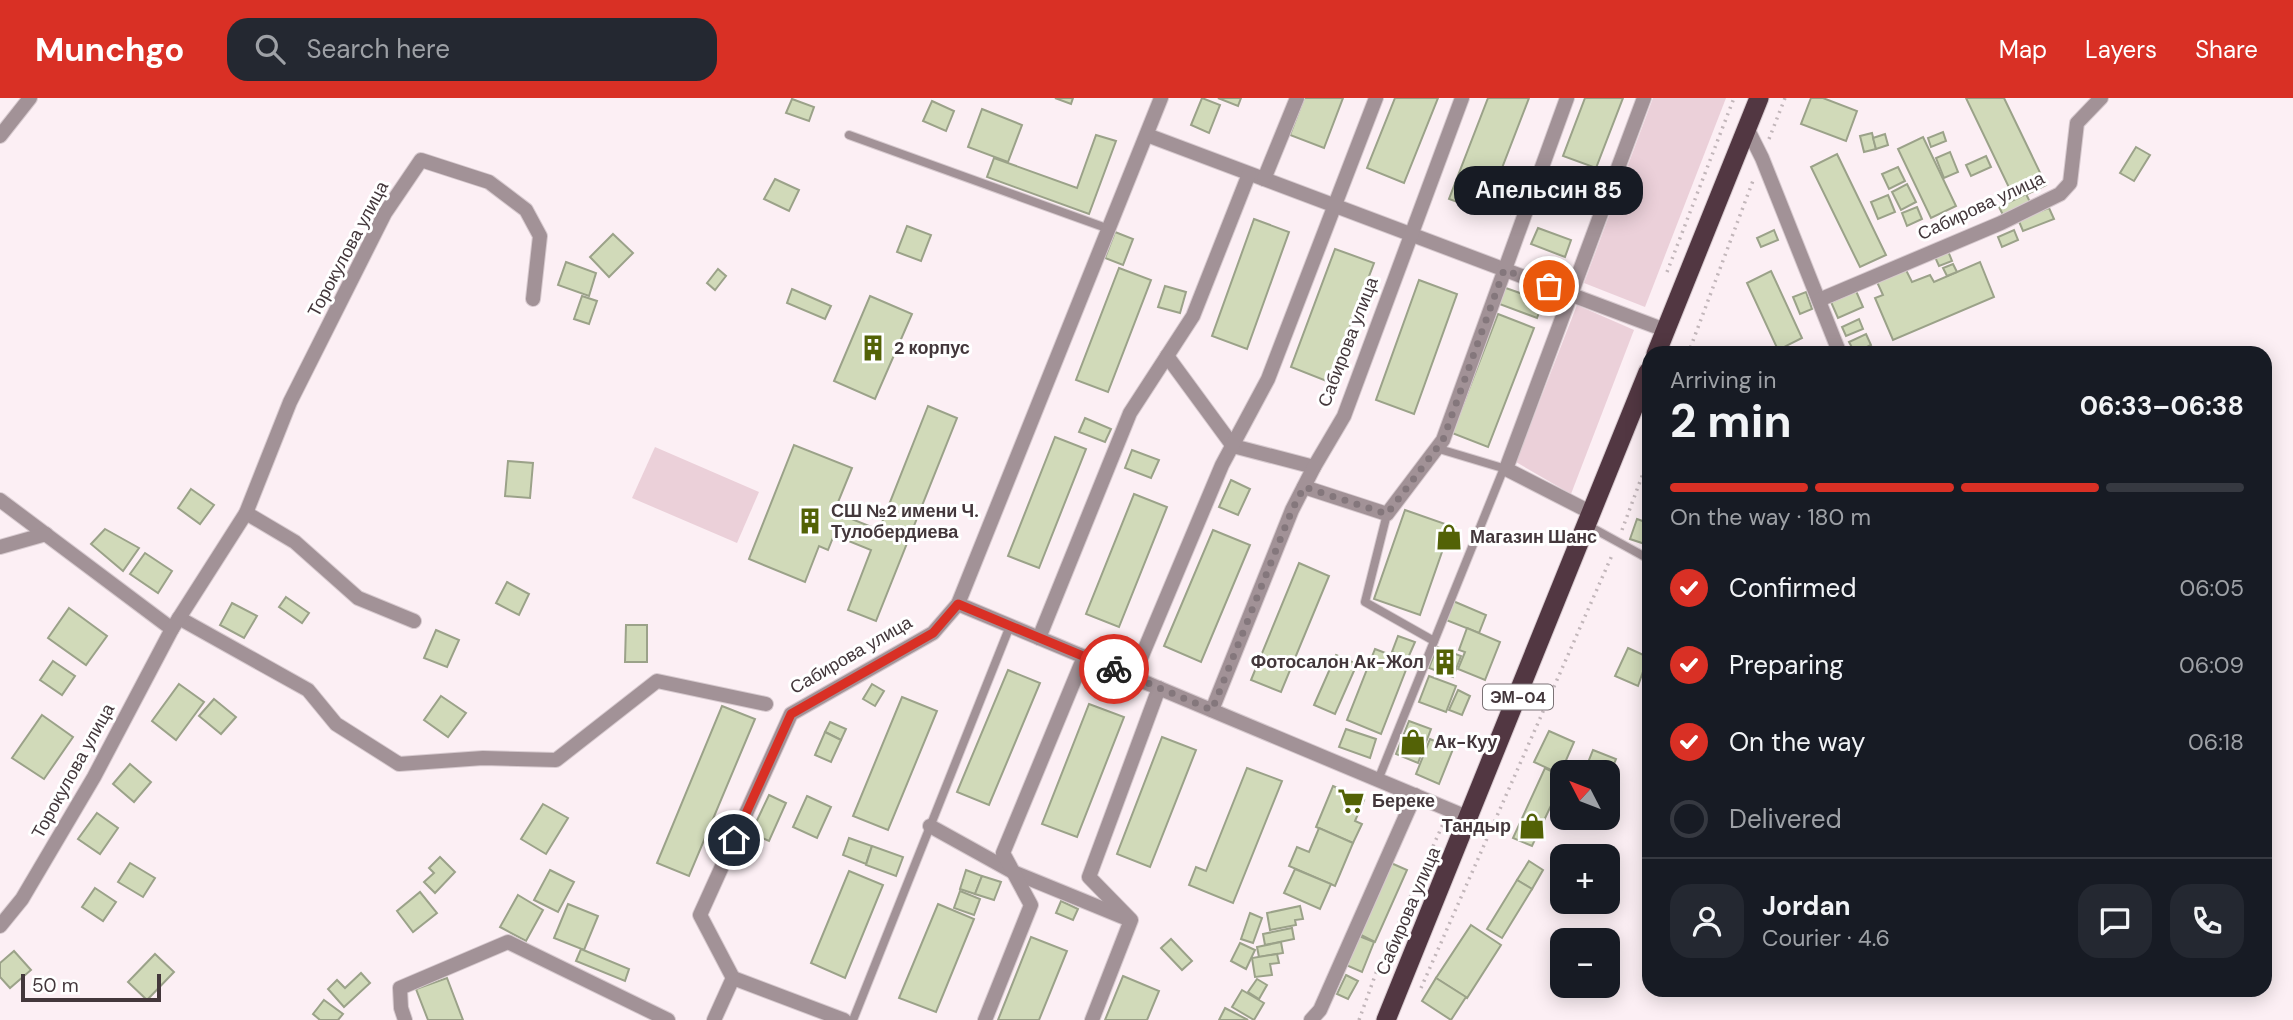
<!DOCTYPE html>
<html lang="en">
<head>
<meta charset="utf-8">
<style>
  :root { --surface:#171b24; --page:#242831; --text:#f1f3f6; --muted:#9ea1a6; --line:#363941; --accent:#d93025 }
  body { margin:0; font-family:"DM Sans",sans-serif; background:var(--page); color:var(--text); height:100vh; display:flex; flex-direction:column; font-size:26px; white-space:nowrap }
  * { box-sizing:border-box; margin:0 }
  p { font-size:23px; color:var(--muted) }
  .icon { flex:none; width:38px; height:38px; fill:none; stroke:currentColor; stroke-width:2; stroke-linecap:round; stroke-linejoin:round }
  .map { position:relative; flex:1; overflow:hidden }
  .panel { position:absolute; left:1642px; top:248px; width:630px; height:651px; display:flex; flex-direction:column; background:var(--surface); border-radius:21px; box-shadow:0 4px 18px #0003 }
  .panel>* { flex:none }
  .needle { width:46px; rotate:312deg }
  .fabs { position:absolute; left:1550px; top:662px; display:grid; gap:14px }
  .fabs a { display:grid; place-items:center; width:70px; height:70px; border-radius:14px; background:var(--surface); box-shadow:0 4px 18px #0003; font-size:35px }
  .scale { position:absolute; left:21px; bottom:18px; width:140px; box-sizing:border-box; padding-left:7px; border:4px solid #43373b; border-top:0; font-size:19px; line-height:24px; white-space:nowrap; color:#43373b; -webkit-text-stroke:5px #fff; paint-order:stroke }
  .pin { position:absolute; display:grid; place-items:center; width:60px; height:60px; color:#fff; margin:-30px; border:4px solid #fff; border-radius:50%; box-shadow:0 2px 7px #0007 }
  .courier { position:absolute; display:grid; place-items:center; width:70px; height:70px; margin:-35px; border:5px solid #d93025; border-radius:50%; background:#fff; color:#222; box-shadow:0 2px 9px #0007 }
  .bubble { position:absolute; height:49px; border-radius:21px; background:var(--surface); box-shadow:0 4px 18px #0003; font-size:23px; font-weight:700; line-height:49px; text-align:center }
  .summary em { font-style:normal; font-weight:700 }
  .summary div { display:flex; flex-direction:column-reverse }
  .summary { display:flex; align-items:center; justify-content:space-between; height:119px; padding:0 28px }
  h1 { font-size:46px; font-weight:700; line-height:52px }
  .bar { display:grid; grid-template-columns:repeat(4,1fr); gap:10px 7px; align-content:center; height:84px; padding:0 28px }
  .bar i { height:9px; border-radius:5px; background:var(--line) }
  .bar .on { background:var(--accent) }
  .bar p { grid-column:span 4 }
  .line { display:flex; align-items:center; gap:18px; padding:0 28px; border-top:2px solid var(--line) }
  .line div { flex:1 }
  .round { display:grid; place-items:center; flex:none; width:74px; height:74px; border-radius:21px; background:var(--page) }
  ol { padding:0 28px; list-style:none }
  li { display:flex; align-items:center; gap:21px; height:77px }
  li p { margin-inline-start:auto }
  li .icon { padding:7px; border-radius:50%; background:var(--accent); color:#fff; stroke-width:4 }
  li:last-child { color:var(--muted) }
  li i { width:38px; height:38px; border:4px solid var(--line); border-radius:50% }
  header { display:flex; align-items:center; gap:42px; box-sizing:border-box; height:98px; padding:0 35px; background:var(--accent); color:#fff }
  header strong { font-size:33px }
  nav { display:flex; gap:38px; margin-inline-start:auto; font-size:24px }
  .search { width:490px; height:63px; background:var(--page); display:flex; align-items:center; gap:18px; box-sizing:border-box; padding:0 24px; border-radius:21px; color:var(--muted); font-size:26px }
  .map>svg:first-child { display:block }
  .green { fill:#ebd0d9 }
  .building { fill:#d1dab9; stroke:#9ba289; stroke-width:2 }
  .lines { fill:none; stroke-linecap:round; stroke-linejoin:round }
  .service-casing { stroke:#d7cacf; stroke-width:10 }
  .minor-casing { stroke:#d7cacf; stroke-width:16 }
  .trunk-casing { stroke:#d7cacf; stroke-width:21 }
  .path { stroke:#c2b6ba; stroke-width:3.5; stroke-dasharray:2 5; stroke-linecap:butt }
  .service { stroke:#a29297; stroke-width:8 }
  .minor { stroke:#a29297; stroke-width:14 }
  .trunk { stroke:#523742; stroke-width:19 }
  .done { stroke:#84777c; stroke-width:7; stroke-dasharray:0 12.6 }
  .route { stroke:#d93025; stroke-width:9 }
  .labels { text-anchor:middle; stroke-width:6; stroke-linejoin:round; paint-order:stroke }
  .shield { fill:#fff; stroke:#7b7376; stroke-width:2 }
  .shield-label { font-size:16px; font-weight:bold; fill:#43373b }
  .street-label { font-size:18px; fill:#43373b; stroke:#fff }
  .poi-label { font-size:18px; font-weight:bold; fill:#43373b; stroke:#fff; text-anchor:start }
</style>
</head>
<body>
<header>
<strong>Munchgo</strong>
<div class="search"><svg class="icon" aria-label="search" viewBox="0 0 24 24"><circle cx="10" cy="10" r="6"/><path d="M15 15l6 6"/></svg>Search here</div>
<nav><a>Map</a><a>Layers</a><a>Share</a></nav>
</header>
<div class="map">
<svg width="2293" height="922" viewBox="0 0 2293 922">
  <rect width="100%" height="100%" fill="#fceff4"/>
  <!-- green -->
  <g class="green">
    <path d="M1653 0H1726L1645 209 1584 185Z"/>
    <path d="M1577 207 1634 232 1571 396 1516 364Z"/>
    <path d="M655 349 759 394 737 445 632 400Z"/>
  </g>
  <!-- building -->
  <g class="building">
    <path d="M1055 0H1073L1071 6Z"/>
    <path d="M1202 0 1220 7 1209 35 1191 27Z"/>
    <path d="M1218 0H1241L1238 8Z"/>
    <path d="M1304 0H1343L1324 50 1290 37Z"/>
    <path d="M1395 0H1438L1404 85 1367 70Z"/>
    <path d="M1488 0H1529L1485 114 1449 101Z"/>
    <path d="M1585 0H1623L1596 70 1563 58Z"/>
    <path d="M1811 0H1823L1857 13 1846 43 1801 26Z"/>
    <path d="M1966 0H2004L2046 87 2015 102Z"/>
    <path d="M792 1 814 9 809 23 786 15Z"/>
    <path d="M932 3 954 13 946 33 923 23Z"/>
    <path d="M982 11 1022 27 1008 64 968 49Z"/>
    <path d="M1943 34 1946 43 1931 49 1928 40Z"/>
    <path d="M1872 35 1876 51 1864 54 1860 38Z"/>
    <path d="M1885 36 1888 47 1876 51 1873 40Z"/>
    <path d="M1096 37 1116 43 1089 116 987 79 994 60 1077 90Z"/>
    <path d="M1923 39 1956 108 1931 120 1898 51Z"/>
    <path d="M2136 49 2150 57 2134 83 2120 75Z"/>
    <path d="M1950 54 1958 74 1944 80 1936 60Z"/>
    <path d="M1837 56 1886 157 1860 169 1811 69Z"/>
    <path d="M1986 58 1991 69 1971 78 1966 67Z"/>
    <path d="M1898 69 1905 83 1889 91 1882 76Z"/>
    <path d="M775 81 799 92 789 113 764 101Z"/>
    <path d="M1907 86 1916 104 1901 112 1892 94Z"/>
    <path d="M1496 88 1517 96 1510 116 1488 107Z"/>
    <path d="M2026 96 2031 106 2004 119 1999 109Z"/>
    <path d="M1888 97 1895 114 1878 121 1871 104Z"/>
    <path d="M1917 109 1922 121 1907 128 1902 115Z"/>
    <path d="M2049 110 2054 121 2023 133 2018 121Z"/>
    <path d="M1254 121 1289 134 1247 251 1212 238Z"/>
    <path d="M907 128 931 137 921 163 897 154Z"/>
    <path d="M1538 130 1571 142 1565 159 1531 146Z"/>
    <path d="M1774 132 1778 142 1761 149 1757 140Z"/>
    <path d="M2014 132 2018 142 2002 149 1998 139Z"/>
    <path d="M1115 134 1133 141 1123 167 1105 160Z"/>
    <path d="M613 136 633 155 609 179 590 159Z"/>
    <path d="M1335 151 1374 165 1329 284 1291 269Z"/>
    <path d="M1948 153 1952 163 1939 168 1935 159Z"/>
    <path d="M566 164 596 175 589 198 558 187Z"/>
    <path d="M1980 164 1994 199 1893 242 1875 200 1883 197 1877 184 1906 172 1912 184 1930 177 1934 184Z"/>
    <path d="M1953 166 1957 174 1947 178 1943 170Z"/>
    <path d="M1119 170 1151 182 1108 294 1076 282Z"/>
    <path d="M718 171 726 178 715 192 707 185Z"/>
    <path d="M1771 173 1802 240 1778 252 1747 185Z"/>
    <path d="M1419 182 1457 196 1414 316 1376 302Z"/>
    <path d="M1165 188 1186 194 1180 215 1158 209Z"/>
    <path d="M1500 188 1543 203 1537 220 1494 204Z"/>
    <path d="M792 191 831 208 825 221 787 205Z"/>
    <path d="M1856 193 1863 209 1838 220 1831 204Z"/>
    <path d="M1806 194 1812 211 1800 216 1793 199Z"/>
    <path d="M582 198 597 203 589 226 574 221Z"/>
    <path d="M870 198 912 216 875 301 834 283Z"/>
    <path d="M1498 216 1534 230 1488 349 1452 335Z"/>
    <path d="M1859 221 1863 231 1846 238 1842 229Z"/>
    <path d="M1866 236 1871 247 1855 255 1849 244Z"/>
    <path d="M928 308 957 320 876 523 848 512 871 452 834 437 828 452 819 448 805 484 749 461 794 347 852 370 834 414 879 432Z"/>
    <path d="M1085 320 1111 331 1105 344 1079 334Z"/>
    <path d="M1055 339 1086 351 1039 470 1008 458Z"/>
    <path d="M1132 352 1159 362 1151 380 1125 370Z"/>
    <path d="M508 363 533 365 530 400 505 398Z"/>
    <path d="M1231 382 1250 391 1238 417 1219 409Z"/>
    <path d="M191 391 214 407 200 426 178 410Z"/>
    <path d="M1134 396 1167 409 1119 529 1086 516Z"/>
    <path d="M1405 412 1451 428 1420 517 1374 501Z"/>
    <path d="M1637 421 1648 425V447L1630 441Z"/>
    <path d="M1451 428 1455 429 1448 452 1443 450Z"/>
    <path d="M105 431 139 450 123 473 91 446Z"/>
    <path d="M1213 432 1250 447 1201 564 1164 548Z"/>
    <path d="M145 455 172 473 158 495 130 476Z"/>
    <path d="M1299 465 1329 478 1281 594 1251 582Z"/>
    <path d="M507 484 529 496 519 517 496 505Z"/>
    <path d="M286 499 309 515 302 525 279 509Z"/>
    <path d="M1453 503 1486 517 1479 535 1446 522Z"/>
    <path d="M232 505 257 518 244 540 220 527Z"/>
    <path d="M69 510 107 538 86 567 48 540Z"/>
    <path d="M626 527H647V564H625Z"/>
    <path d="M1467 530 1500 544 1485 582 1458 571 1465 554 1459 552Z"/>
    <path d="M436 532 459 542 447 569 424 560Z"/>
    <path d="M1398 538 1415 544 1408 560 1392 554Z"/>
    <path d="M1437 549 1461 558 1453 579 1429 570Z"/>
    <path d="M1628 550 1648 559 1638 588 1615 578Z"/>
    <path d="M1375 551 1409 564 1381 636 1347 622Z"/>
    <path d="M1336 557 1357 566 1335 616 1314 607Z"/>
    <path d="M53 563 75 578 62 597 40 582Z"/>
    <path d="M1008 572 1040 585 989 707 957 694Z"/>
    <path d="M1429 578 1456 588 1446 614 1419 604Z"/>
    <path d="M179 586 204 604 176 642 152 623Z"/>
    <path d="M872 586 884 593 875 608 863 601Z"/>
    <path d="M1458 592 1470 598 1462 617 1449 612Z"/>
    <path d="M441 598 466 615 448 639 424 622Z"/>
    <path d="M902 599 937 613 888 732 853 718Z"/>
    <path d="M214 601 236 619 221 636 199 618Z"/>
    <path d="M1089 606 1124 619 1077 739 1042 726Z"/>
    <path d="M722 608 755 621 689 778 657 765Z"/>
    <path d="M42 617 73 639 44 681 12 660Z"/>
    <path d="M1409 623 1431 631 1418 665 1396 656Z"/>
    <path d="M830 624 846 631 841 642 825 634Z"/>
    <path d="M1346 631 1376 641 1370 660 1339 649Z"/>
    <path d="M1549 633 1574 644 1560 676 1534 664Z"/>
    <path d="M825 634 841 642 831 664 815 657Z"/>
    <path d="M1162 639 1196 652 1150 769 1117 756Z"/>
    <path d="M1430 641 1453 651 1439 686 1416 676Z"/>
    <path d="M1593 652 1616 661 1608 681V674H1575L1577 668 1585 672Z"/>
    <path d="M130 666 151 684 134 704 113 686Z"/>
    <path d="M1247 670 1282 683 1233 805 1189 787 1196 769 1206 773Z"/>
    <path d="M1545 670 1563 679V682L1532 748 1513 740Z"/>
    <path d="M1333 688 1364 702 1355 723 1362 726 1353 745 1316 729Z"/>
    <path d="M769 697 786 705 769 743 751 735Z"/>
    <path d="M807 698 831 709 817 740 793 729Z"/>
    <path d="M543 706 568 720 546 756 521 741Z"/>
    <path d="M97 715 118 730 100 756 78 741Z"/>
    <path d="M1319 730 1353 745 1335 788 1289 768 1297 749 1309 754Z"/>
    <path d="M849 740 872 748 866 766 843 757Z"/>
    <path d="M872 748 903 759 896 778 866 767Z"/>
    <path d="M440 759 455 774 435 795 424 784 434 775 429 770Z"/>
    <path d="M1529 763 1543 772 1532 791 1517 782Z"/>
    <path d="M130 765 155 780 143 799 118 784Z"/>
    <path d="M1391 765 1407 772 1375 844 1359 836Z"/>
    <path d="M1295 771 1331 786 1320 811 1284 795Z"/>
    <path d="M550 772 574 784 558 814 534 802Z"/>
    <path d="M966 772 982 778 975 796 960 791Z"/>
    <path d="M849 773 883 787 845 880 811 865Z"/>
    <path d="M982 778 1001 784 994 802 975 796Z"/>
    <path d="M1517 782 1532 791 1502 840 1487 831Z"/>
    <path d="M95 790 116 804 103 823 82 809Z"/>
    <path d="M960 793 980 801 974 817 954 810Z"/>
    <path d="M420 794 437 815 413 834 397 813Z"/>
    <path d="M518 797 543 812 526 843 500 829Z"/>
    <path d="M1061 803 1078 811 1073 822 1056 815Z"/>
    <path d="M568 806 598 818 584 852 554 840Z"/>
    <path d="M938 806 974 821 936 914 899 900Z"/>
    <path d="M1300 808 1303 821 1295 822 1296 827 1270 832 1267 815Z"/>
    <path d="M1250 815 1262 820 1253 845 1241 841Z"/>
    <path d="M1471 827 1501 847 1467 900 1436 880Z"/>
    <path d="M1292 830 1294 841 1265 847 1263 836Z"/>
    <path d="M1359 838 1374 844 1362 874 1346 867Z"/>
    <path d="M1031 839 1067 853 1039 922H998Z"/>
    <path d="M1171 841 1192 863 1182 872 1161 850Z"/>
    <path d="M1281 844 1283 855 1259 859 1257 849Z"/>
    <path d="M1240 845 1255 852 1246 871 1231 863Z"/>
    <path d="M581 851 629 871 625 883 576 863Z"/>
    <path d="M14 853 31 872 10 890 0 879V865Z"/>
    <path d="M155 856 174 874 147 902 128 884Z"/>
    <path d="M1277 856 1279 865 1270 866 1272 877 1255 879 1252 860Z"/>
    <path d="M361 875 370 885 344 909 328 891 337 882 345 890Z"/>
    <path d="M1346 877 1358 883 1348 901 1337 896Z"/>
    <path d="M1123 878 1159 893 1147 922H1105Z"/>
    <path d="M447 880 463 922H428L416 891Z"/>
    <path d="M1436 880 1466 899 1451 922 1422 903Z"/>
    <path d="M1257 881 1267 887 1259 901 1248 894Z"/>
    <path d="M1242 892 1264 905 1254 922 1232 909Z"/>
    <path d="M324 902 343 916 338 922H320L313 916Z"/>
    <path d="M1225 910 1248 922H1219Z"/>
  </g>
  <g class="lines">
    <!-- service casing -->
    <g class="service-casing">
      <g id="service">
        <path d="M849 37 1109 131"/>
        <path d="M1436 350 1506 371"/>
        <path d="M1387 416 1365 504 1434 543"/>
        <path d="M1587 427 1647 460"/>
        <path d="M1378 682 1504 370"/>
        <path d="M853 922 1010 528"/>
      </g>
    </g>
    <!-- minor casing -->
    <g class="minor-casing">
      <g id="minor">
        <path d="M1747 30 1762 60 1840 256"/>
        <path d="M1147 37 1665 232"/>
        <path d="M0 38 30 0"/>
        <path d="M1264 81 1297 0"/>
        <path d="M1819 202 2001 125 2060 96 2070 85 2077 25 2101 0"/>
        <path d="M1167 258 1233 348 1314 369"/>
        <path d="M1304 389 1387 416 1443 342 1567 0"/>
        <path d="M0 402 172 531"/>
        <path d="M246 415 295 444 358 500 414 523"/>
        <path d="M1592 415 1506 371 1644 0"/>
        <path d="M0 449 46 436"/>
        <path d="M958 506 1469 720"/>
        <path d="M179 520 308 592 336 626 399 666 483 660 556 662 657 583 766 606"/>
        <path d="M1039 540 1130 315 1193 218 1249 76"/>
        <path d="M1133 579 1222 367 1268 281 1376 0"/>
        <path d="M1212 612 1292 412 1314 369 1344 318 1462 0"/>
        <path d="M930 728 1013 774 1123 819"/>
        <path d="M0 828 22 801 94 679 172 531 246 415 290 304 385 115 421 62 489 84 526 112 540 138 533 201"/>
        <path d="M733 880 844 922"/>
        <path d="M405 922 401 910 400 890 508 844 668 922"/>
        <path d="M714 922 733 880 700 817 791 616 933 535 958 506 1161 0"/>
        <path d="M985 922 1031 807 1003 755 1084 559"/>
        <path d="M1092 922 1131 822 1089 779 1159 590"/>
        <path d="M1311 922 1320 912 1415 697"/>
      </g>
    </g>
    <!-- trunk casing -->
    <g class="trunk-casing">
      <g id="trunk">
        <path d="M1656 256 1759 0"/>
        <path d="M1386 922 1648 274"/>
      </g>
    </g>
    <!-- path -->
    <g class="path">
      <path d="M1769 41 1785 0"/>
      <path d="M1667 174 1734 0"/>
      <path d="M1688 256 1754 80"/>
      <path d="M1622 432 1648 362"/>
      <path d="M1421 890 1613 455"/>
      <path d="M1359 922 1376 875 1443 726"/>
    </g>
    <!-- service -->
    <use href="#service" class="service"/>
    <!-- minor -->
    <use href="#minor" class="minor"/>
    <!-- trunk -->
    <use href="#trunk" class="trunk"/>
  </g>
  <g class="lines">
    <!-- done -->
    <path class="done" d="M1114 571 1212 612 1292 412 1304 389 1387 416 1443 342 1504 172 1549 188"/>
    <!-- route -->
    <path class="route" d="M734 742 791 616 933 535 958 506 1114 571"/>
  </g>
  <!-- icons -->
  <defs>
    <g id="building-bare" transform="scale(2.1)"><path d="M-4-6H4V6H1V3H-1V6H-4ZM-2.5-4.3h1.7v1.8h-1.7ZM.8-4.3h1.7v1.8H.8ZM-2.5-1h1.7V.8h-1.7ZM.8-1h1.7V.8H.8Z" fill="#536206" stroke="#fff" stroke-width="2.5" paint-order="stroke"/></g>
    <g id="shop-bare" transform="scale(2.1)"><path d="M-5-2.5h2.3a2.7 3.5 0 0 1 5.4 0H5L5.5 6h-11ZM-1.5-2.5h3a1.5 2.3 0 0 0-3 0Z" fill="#536206" stroke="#fff" stroke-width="2.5" paint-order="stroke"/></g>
    <g id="supermarket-bare" transform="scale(2.1)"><path d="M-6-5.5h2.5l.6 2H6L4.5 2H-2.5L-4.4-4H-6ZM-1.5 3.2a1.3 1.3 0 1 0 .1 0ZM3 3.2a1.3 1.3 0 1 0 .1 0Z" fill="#536206" stroke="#fff" stroke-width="2.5" paint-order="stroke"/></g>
  </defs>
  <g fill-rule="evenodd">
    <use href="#building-bare" x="873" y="250"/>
    <use href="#building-bare" x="810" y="423"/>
    <use href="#shop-bare" x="1449" y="439"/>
    <use href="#building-bare" x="1445" y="564"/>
    <use href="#shop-bare" x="1413" y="644"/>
    <use href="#supermarket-bare" x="1351" y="703"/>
    <use href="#shop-bare" x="1532" y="728"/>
  </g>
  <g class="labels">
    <!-- shield labels -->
    <rect class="shield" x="1483" y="586.5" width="70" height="25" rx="5"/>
    <g class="shield-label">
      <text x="1518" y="605">ЭМ-04</text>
    </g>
    <!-- street labels -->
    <g class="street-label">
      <text transform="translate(1981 108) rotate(-25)" y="6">Сабирова улица</text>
      <text transform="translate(348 151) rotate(-62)" y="6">Торокулова улица</text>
      <text transform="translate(1348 244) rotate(-69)" y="6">Сабирова улица</text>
      <text transform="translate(851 557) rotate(-30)" y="6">Сабирова улица</text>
      <text transform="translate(73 673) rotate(-61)" y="6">Торокулова улица</text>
      <text transform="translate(1408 813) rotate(-67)" y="6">Сабирова улица</text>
    </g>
    <!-- poi labels -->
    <g class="poi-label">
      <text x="894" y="256">2 корпус</text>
      <text x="831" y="419">СШ №2 имени Ч.<tspan x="831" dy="21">Тулобердиева</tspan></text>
      <text x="1470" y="445">Магазин Шанс</text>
      <text x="1424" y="570" text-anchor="end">Фотосалон Ак-Жол</text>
      <text x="1434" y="650">Ак-Куу</text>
      <text x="1372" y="709">Береке</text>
      <text x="1511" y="734" text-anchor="end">Тандыр</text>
    </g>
  </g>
</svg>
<div class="fabs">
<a><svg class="needle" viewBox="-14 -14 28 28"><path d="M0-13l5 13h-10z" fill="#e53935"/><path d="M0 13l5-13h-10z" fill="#9ea1a6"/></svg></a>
<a>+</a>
<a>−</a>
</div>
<div class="scale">50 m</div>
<div class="pin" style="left:1549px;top:188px;background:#ea580c"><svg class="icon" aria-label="bag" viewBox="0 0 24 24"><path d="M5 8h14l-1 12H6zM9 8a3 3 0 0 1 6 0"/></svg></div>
<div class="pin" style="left:734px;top:742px;background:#1f2937"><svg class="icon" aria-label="home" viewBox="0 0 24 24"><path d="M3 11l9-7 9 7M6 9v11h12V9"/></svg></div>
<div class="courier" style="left:1114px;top:571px"><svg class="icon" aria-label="bike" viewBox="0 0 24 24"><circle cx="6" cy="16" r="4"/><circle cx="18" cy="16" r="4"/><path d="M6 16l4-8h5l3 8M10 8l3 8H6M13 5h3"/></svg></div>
<div class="bubble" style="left:1454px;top:68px;width:189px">Апельсин 85</div>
<section class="panel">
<div class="summary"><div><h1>2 min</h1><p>Arriving in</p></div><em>06:33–06:38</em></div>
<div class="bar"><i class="on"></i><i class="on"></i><i class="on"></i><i></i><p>On the way · 180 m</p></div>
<ol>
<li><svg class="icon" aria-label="check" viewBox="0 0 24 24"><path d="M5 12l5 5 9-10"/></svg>Confirmed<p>06:05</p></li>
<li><svg class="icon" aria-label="check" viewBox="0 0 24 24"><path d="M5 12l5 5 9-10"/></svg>Preparing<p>06:09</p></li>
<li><svg class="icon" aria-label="check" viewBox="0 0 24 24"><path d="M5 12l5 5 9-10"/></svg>On the way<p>06:18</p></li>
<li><i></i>Delivered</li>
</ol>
<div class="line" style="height:126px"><a class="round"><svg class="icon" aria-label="person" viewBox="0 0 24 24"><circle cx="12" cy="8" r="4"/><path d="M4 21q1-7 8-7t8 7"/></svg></a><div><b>Jordan</b><p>Courier · 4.6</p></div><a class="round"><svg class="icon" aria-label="chat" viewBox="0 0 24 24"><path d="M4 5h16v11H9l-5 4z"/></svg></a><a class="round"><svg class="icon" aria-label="phone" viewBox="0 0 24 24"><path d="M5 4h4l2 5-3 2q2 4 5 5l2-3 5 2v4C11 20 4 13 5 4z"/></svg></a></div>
</section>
</div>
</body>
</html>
